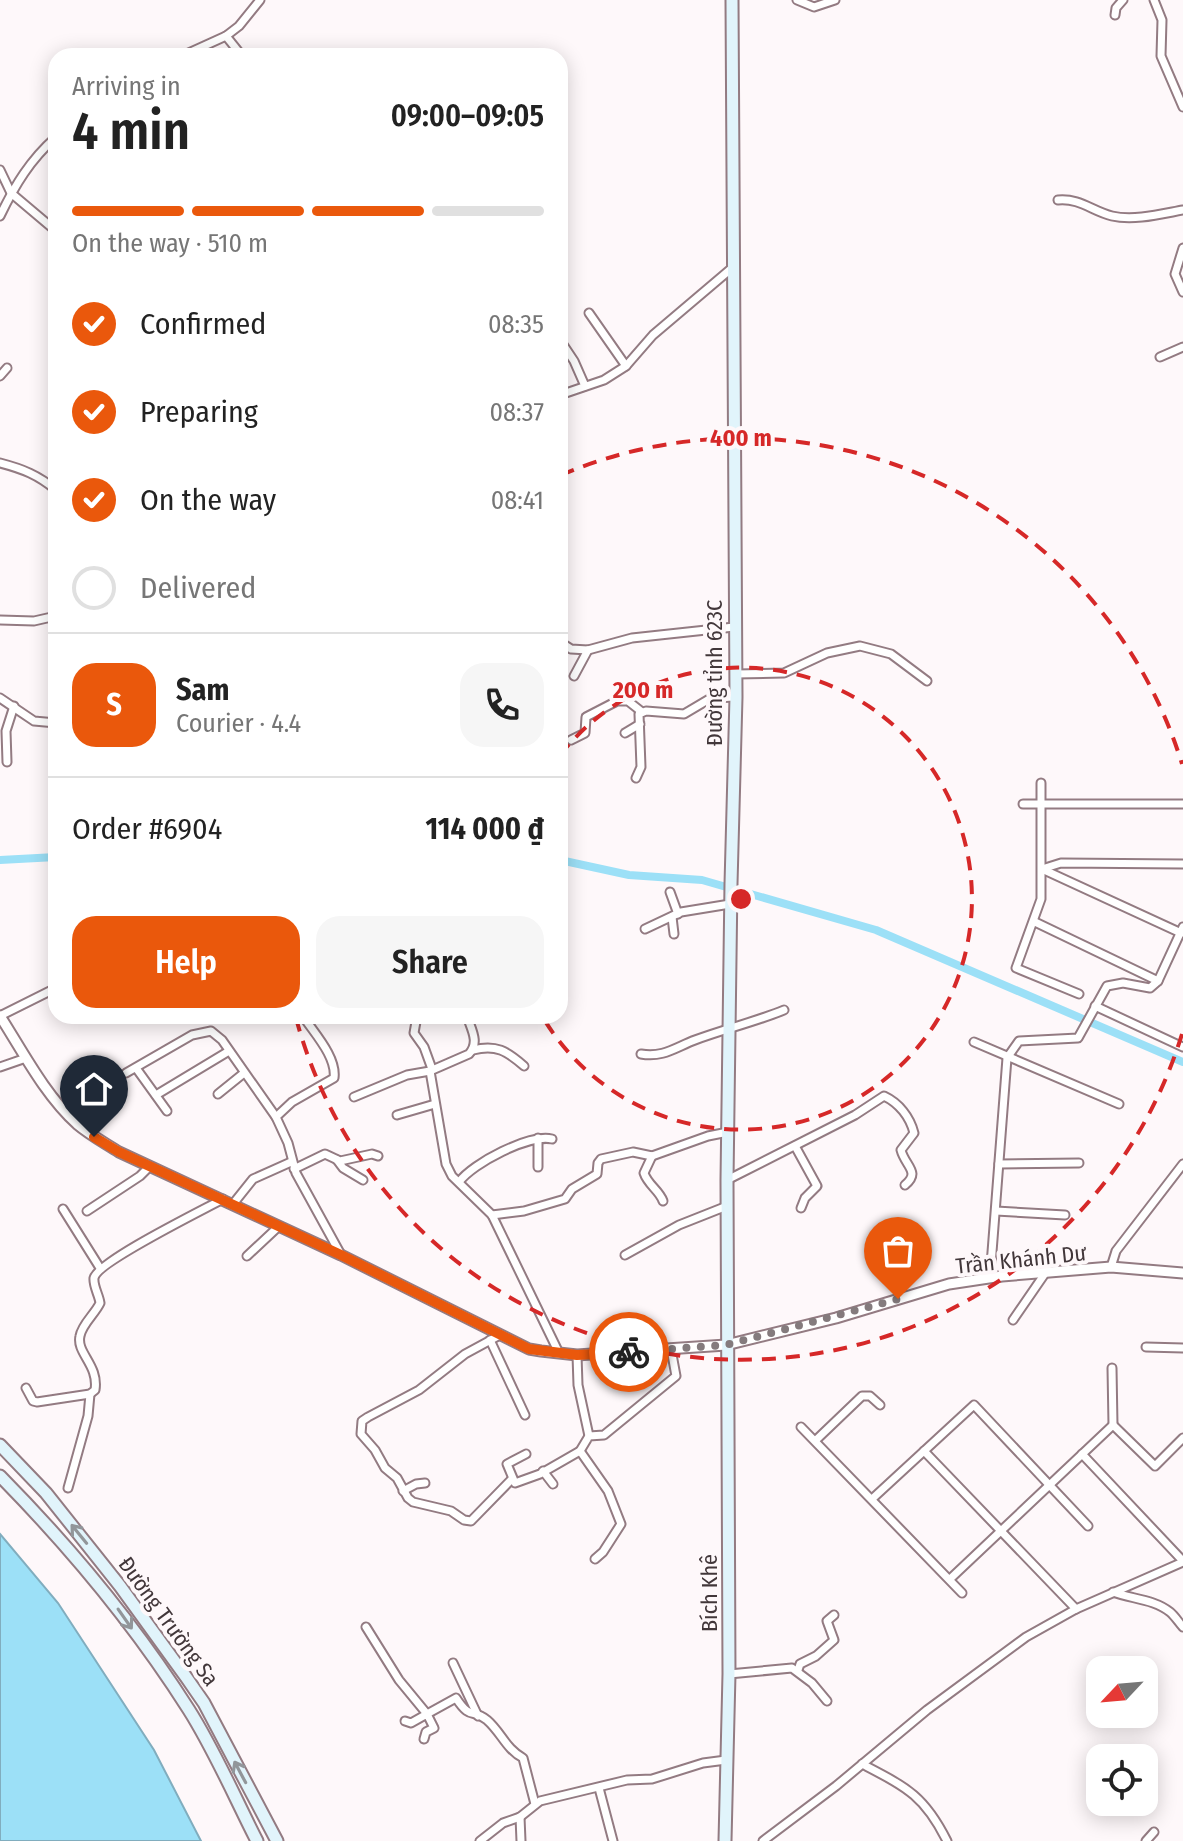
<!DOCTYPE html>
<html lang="en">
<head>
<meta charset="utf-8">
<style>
  :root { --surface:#fff; --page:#f6f6f6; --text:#222; --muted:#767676; --line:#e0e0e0; --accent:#ea580c }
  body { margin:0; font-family:"Fira Sans Condensed",sans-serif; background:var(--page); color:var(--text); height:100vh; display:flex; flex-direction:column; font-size:30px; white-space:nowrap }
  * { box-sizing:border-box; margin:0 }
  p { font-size:26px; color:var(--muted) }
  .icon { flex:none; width:44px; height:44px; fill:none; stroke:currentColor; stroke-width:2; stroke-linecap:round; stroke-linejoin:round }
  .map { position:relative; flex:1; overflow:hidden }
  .side { position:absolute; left:48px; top:48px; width:520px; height:976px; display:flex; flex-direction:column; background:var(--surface); border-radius:24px; box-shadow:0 4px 20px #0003 }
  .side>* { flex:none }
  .needle { width:52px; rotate:244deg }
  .controls { position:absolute; left:1086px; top:1656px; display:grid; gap:16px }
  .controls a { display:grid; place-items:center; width:72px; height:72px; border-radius:16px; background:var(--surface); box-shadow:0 4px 20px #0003; font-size:40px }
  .pin { position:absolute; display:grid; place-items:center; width:68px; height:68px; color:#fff; margin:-82px -34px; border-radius:50% 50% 50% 0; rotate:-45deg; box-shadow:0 0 8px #0007 }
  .pin .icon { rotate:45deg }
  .courier { position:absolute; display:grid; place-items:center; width:80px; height:80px; margin:-40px; border:6px solid #ea580c; border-radius:50%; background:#fff; color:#222; box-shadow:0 2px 10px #0007 }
  .summary em { font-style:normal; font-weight:600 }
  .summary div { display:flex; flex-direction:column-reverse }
  .summary { display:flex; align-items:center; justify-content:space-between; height:136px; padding:0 24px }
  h1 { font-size:52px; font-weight:600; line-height:60px }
  .bar { display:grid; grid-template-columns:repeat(4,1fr); gap:12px 8px; align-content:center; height:96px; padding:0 24px }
  .bar i { height:10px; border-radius:6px; background:var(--line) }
  .bar .selected { background:var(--accent) }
  .bar p { grid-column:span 4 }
  .line { display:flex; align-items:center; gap:20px; padding:0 24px; border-top:2px solid var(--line) }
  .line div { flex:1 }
  .round { display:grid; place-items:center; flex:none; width:84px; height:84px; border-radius:24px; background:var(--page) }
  ol { padding:0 24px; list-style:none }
  li { display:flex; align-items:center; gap:24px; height:88px }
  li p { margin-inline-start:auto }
  li .icon { padding:8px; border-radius:50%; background:var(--accent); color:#fff; stroke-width:4 }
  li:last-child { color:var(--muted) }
  li i { width:44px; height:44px; border:4px solid var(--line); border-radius:50% }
  .primary-button { display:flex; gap:16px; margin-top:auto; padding:16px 24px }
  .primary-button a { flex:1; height:92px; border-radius:24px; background:var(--accent); color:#fff; font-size:32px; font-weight:600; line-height:92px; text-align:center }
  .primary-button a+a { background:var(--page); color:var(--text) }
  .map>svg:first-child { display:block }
  .water { fill:#9ce0f7; stroke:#81adbe; stroke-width:2 }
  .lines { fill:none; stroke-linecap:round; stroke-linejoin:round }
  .canal { stroke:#9ce0f7; stroke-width:8 }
  .minor-casing { stroke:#937b82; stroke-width:11 }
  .tertiary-casing { stroke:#937b82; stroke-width:13 }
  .secondary-casing { stroke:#937b82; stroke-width:15 }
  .minor { stroke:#fff; stroke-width:7 }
  .tertiary { stroke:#fff; stroke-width:9 }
  .secondary { stroke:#e1f4fb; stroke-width:11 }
  .oneway { stroke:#92969a }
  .done { stroke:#847b7d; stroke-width:8; stroke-dasharray:0 14.4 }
  .route { stroke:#ea580c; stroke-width:10 }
  .ring { fill:none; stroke:#d62828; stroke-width:4; stroke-dasharray:14 10 }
  .labels { text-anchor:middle; stroke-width:8; stroke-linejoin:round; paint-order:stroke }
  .street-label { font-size:22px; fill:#42373a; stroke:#fef8fa }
  .centre { fill:#d62828; stroke:#fef8fa; stroke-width:4 }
  .ring-label { font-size:24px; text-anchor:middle; font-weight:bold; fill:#d62828; stroke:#fef8fa; stroke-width:8; stroke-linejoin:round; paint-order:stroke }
</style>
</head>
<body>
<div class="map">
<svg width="1183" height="1841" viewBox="0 0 1183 1841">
  <rect width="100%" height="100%" fill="#fef8fa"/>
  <!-- water -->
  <path class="water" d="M0 1534 58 1603 154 1750 201 1841H0Z"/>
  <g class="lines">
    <!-- canal -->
    <g class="canal">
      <path d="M0 860 56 857"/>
      <path d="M560 860 629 875 702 880 876 930 1183 1062"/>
    </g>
    <!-- minor casing -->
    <g class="minor-casing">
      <g id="minor">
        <path d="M797 0 814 7 835 0"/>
        <path d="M1154 0 1162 20 1161 56 1183 107"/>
        <path d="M1115 15 1116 8 1123 0"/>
        <path d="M226 36 242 56"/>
        <path d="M182 56 226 36 239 26 260 0"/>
        <path d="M0 170 11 193 56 231"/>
        <path d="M1058 200C1080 198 1092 211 1112 216 1134 221 1161 214 1183 210"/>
        <path d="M0 216C15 185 30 160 56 137"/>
        <path d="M1183 248 1175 274 1183 292"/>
        <path d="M589 313 626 366"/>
        <path d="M560 340 574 361 585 386"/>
        <path d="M1160 357 1183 347"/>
        <path d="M0 376 7 368"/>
        <path d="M560 395 604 380 626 366 653 335 732 268"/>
        <path d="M0 463C23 469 38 475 56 490"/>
        <path d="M0 620 34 621 56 616"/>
        <path d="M560 642 571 649 588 650 632 638 734 627"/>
        <path d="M735 674 784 673 827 653 860 646 891 654 927 681"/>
        <path d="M574 676 588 650"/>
        <path d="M0 698 34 721 56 723"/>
        <path d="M625 733 640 724"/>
        <path d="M571 740 585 733 586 717 617 701H628L642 712"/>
        <path d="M7 762 6 731 14 706"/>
        <path d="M636 778 641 767 639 714 646 711 684 714 711 698 736 697"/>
        <path d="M1041 783V899L1016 968 1079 994"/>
        <path d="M1023 804H1183"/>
        <path d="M1042 869 1181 933"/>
        <path d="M1042 869 1061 863 1183 864"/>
        <path d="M670 892 678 914"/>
        <path d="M672 917 674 934"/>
        <path d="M1035 922 1158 981"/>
        <path d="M645 929 681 912 730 904"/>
        <path d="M1095 1006 1183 1047"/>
        <path d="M0 1016 56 988"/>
        <path d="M303 1016C314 1033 337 1057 334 1078L292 1102 276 1117 288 1143 296 1173 340 1253"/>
        <path d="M417 1016 414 1033 424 1047 432 1069"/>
        <path d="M467 1016C471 1029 480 1042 469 1054L430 1071 446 1164 452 1176 492 1215 559 1353"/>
        <path d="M974 1042 1119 1104"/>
        <path d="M473 1050C496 1044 507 1051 524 1066"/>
        <path d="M641 1054C663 1058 676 1047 695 1040 724 1029 755 1022 784 1010"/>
        <path d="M0 1067 26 1058"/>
        <path d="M136 1068 167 1111"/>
        <path d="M126 1073 192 1035 211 1031 222 1040 276 1117"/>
        <path d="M218 1094 244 1073"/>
        <path d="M156 1095 229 1051"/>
        <path d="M354 1097 407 1075 430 1071"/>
        <path d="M397 1115 435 1104"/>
        <path d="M795 1146 817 1186 805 1198 801 1208"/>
        <path d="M652 1156 644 1173C648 1185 659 1190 663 1201"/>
        <path d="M337 1160 343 1168 363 1180"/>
        <path d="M999 1164 1079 1163"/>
        <path d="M538 1167V1138"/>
        <path d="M294 1169 325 1154 340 1161 372 1154 378 1156"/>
        <path d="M727 1180 855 1115 884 1096C899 1103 910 1117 914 1133L901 1150C905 1166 921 1172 905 1185"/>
        <path d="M459 1182C473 1163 529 1134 552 1139"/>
        <path d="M233 1204 253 1179 291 1162"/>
        <path d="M63 1209 100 1268"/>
        <path d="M87 1211 140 1176 150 1166"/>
        <path d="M996 1211 1065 1215"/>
        <path d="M492 1215 524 1211 565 1199 572 1189 597 1174 598 1163 601 1159 633 1152 652 1156 708 1136 728 1132"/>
        <path d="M625 1255 679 1225 727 1206"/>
        <path d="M247 1256 278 1227"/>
        <path d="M1111 1267 1116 1251 1183 1164"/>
        <path d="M990 1278 1007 1058 1019 1041 1078 1038 1107 986 1123 983 1150 988 1158 981 1183 927"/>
        <path d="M1013 1320 1046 1272"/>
        <path d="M500 1335 465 1354 419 1390 368 1417 362 1421 361 1434 375 1450 385 1468 397 1478 408 1498 413 1502 451 1511 464 1520 471 1521 512 1479"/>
        <path d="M490 1340 525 1415"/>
        <path d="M1146 1347 1183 1348"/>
        <path d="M609 1352 623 1380"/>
        <path d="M577 1355 578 1385 589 1436"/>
        <path d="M1112 1368 1113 1425"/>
        <path d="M26 1388 33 1401 37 1402 90 1394 95 1390C99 1365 76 1353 80 1336 82 1324 95 1314 100 1303 99 1295 93 1286 94 1278 97 1262 203 1210 223 1199"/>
        <path d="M801 1427 962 1593"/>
        <path d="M816 1440 862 1396H870L880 1405"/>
        <path d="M580 1451 608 1491 621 1524 603 1552 595 1559"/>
        <path d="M924 1451 1076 1609"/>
        <path d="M526 1454 507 1464 515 1483 540 1474 580 1451 589 1436 604 1435 676 1376 671 1349"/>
        <path d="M1082 1454 1183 1561"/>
        <path d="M543 1471 553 1484"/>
        <path d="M68 1488 88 1416 90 1394"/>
        <path d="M403 1491 416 1484 425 1483"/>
        <path d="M872 1499 974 1405 1088 1526"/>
        <path d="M950 1579 1113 1425 1155 1466 1183 1438"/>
        <path d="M1113 1592C1131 1599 1154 1599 1170 1612 1175 1616 1179 1623 1183 1627"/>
        <path d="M366 1627 399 1680 427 1714 456 1698C471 1721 472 1708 487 1720 501 1732 506 1749 523 1758L535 1804"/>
        <path d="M453 1663 478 1716"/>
        <path d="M798 1670 800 1664 816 1656 834 1640 827 1621 834 1615"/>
        <path d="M729 1674 792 1668 812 1683 827 1701"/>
        <path d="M405 1721 411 1723 427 1714 434 1728 426 1732 424 1739"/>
        <path d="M862 1764C906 1787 924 1795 947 1841"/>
        <path d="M599 1788 613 1841"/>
        <path d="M520 1817 521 1841"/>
        <path d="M480 1841 503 1823 520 1817 540 1801 627 1780 652 1779 703 1763 726 1760"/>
        <path d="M763 1841 836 1786 927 1710 1026 1637 1076 1609 1183 1562"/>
        <path d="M1146 1841 1154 1832"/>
      </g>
    </g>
    <!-- tertiary casing -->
    <g class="tertiary-casing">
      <path id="tertiary" d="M0 1016C23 1052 45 1095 77 1124 90 1135 105 1143 119 1152L341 1255 529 1349 541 1351 577 1355 726 1345 836 1318 949 1284 1002 1276 1111 1267 1183 1273"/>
    </g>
    <!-- secondary casing -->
    <g class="secondary-casing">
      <g id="secondary">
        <path d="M0 1445 46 1493 120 1586 186 1677 204 1703 277 1841"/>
        <path d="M0 1476C70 1547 135 1625 189 1710 215 1751 235 1798 257 1841"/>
        <path d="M725 1841 729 1674 727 1180 731 884 736 697 732 0"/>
      </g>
    </g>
    <!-- minor -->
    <use href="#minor" class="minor"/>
    <!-- tertiary -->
    <use href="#tertiary" class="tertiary"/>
    <!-- secondary -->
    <use href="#secondary" class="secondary"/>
  </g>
  <!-- one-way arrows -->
  <defs><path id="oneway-shaft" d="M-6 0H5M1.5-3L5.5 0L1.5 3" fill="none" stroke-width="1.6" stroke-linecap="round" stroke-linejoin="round" transform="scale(2)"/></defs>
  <g class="oneway">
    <use href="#oneway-shaft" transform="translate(79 1534) rotate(-129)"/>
    <use href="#oneway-shaft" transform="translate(125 1619) rotate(55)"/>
    <use href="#oneway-shaft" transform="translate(240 1772) rotate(-118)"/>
  </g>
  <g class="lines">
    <!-- done -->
    <path class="done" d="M629 1352 726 1345 898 1299"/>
    <!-- route -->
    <path class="route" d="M94 1137 119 1152 341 1255 529 1349 577 1355 629 1352"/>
  </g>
  <!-- distance rings -->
  <g class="ring">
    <path d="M560 755A231 231 0 1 1 542 1016"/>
    <path d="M1182 1034A461 461 0 0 1 296 1018M561 475A461 461 0 0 1 1182 764"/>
  </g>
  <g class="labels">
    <!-- street labels -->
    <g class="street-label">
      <text transform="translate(714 673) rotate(-90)" y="8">Đường tỉnh 623C</text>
      <text transform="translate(1021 1259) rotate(-6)" y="8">Trần Khánh Dư</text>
      <text transform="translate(709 1593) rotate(-90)" y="8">Bích Khê</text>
      <text transform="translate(169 1621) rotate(54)" y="8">Đường Trường Sa</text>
    </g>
  </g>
  <circle cx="741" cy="899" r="12" class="centre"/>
  <g class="ring-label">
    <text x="741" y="446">400 m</text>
    <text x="643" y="698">200 m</text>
  </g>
</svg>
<div class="controls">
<a><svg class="needle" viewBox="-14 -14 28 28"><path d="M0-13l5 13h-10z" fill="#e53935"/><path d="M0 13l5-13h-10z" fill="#767676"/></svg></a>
<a><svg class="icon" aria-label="locate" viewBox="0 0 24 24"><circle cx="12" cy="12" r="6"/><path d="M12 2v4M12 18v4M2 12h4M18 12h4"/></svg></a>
</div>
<div class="pin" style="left:898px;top:1299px;background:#ea580c"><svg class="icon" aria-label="bag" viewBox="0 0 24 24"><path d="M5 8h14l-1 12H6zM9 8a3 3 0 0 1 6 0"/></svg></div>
<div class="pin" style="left:94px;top:1137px;background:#1f2937"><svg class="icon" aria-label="home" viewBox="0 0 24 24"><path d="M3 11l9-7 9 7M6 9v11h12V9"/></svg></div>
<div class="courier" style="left:629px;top:1352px"><svg class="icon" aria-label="bike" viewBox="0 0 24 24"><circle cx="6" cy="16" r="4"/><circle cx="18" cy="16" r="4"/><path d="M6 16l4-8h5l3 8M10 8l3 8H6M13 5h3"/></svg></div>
<section class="side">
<div class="summary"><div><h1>4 min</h1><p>Arriving in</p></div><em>09:00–09:05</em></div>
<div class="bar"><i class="selected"></i><i class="selected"></i><i class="selected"></i><i></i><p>On the way · 510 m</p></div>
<ol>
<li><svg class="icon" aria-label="check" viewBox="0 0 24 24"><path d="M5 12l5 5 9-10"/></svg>Confirmed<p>08:35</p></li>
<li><svg class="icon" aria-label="check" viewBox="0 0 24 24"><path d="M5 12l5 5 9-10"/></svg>Preparing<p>08:37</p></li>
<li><svg class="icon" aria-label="check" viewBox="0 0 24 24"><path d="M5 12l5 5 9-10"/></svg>On the way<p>08:41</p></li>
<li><i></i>Delivered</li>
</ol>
<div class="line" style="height:144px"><b class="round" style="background:var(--accent);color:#fff">S</b><div><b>Sam</b><p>Courier · 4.4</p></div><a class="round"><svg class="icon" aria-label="phone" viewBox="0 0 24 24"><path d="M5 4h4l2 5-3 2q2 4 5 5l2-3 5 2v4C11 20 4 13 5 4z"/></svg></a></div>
<div class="line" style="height:104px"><div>Order #6904</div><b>114 000 ₫</b></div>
<div class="primary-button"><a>Help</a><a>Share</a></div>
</section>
</div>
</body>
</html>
